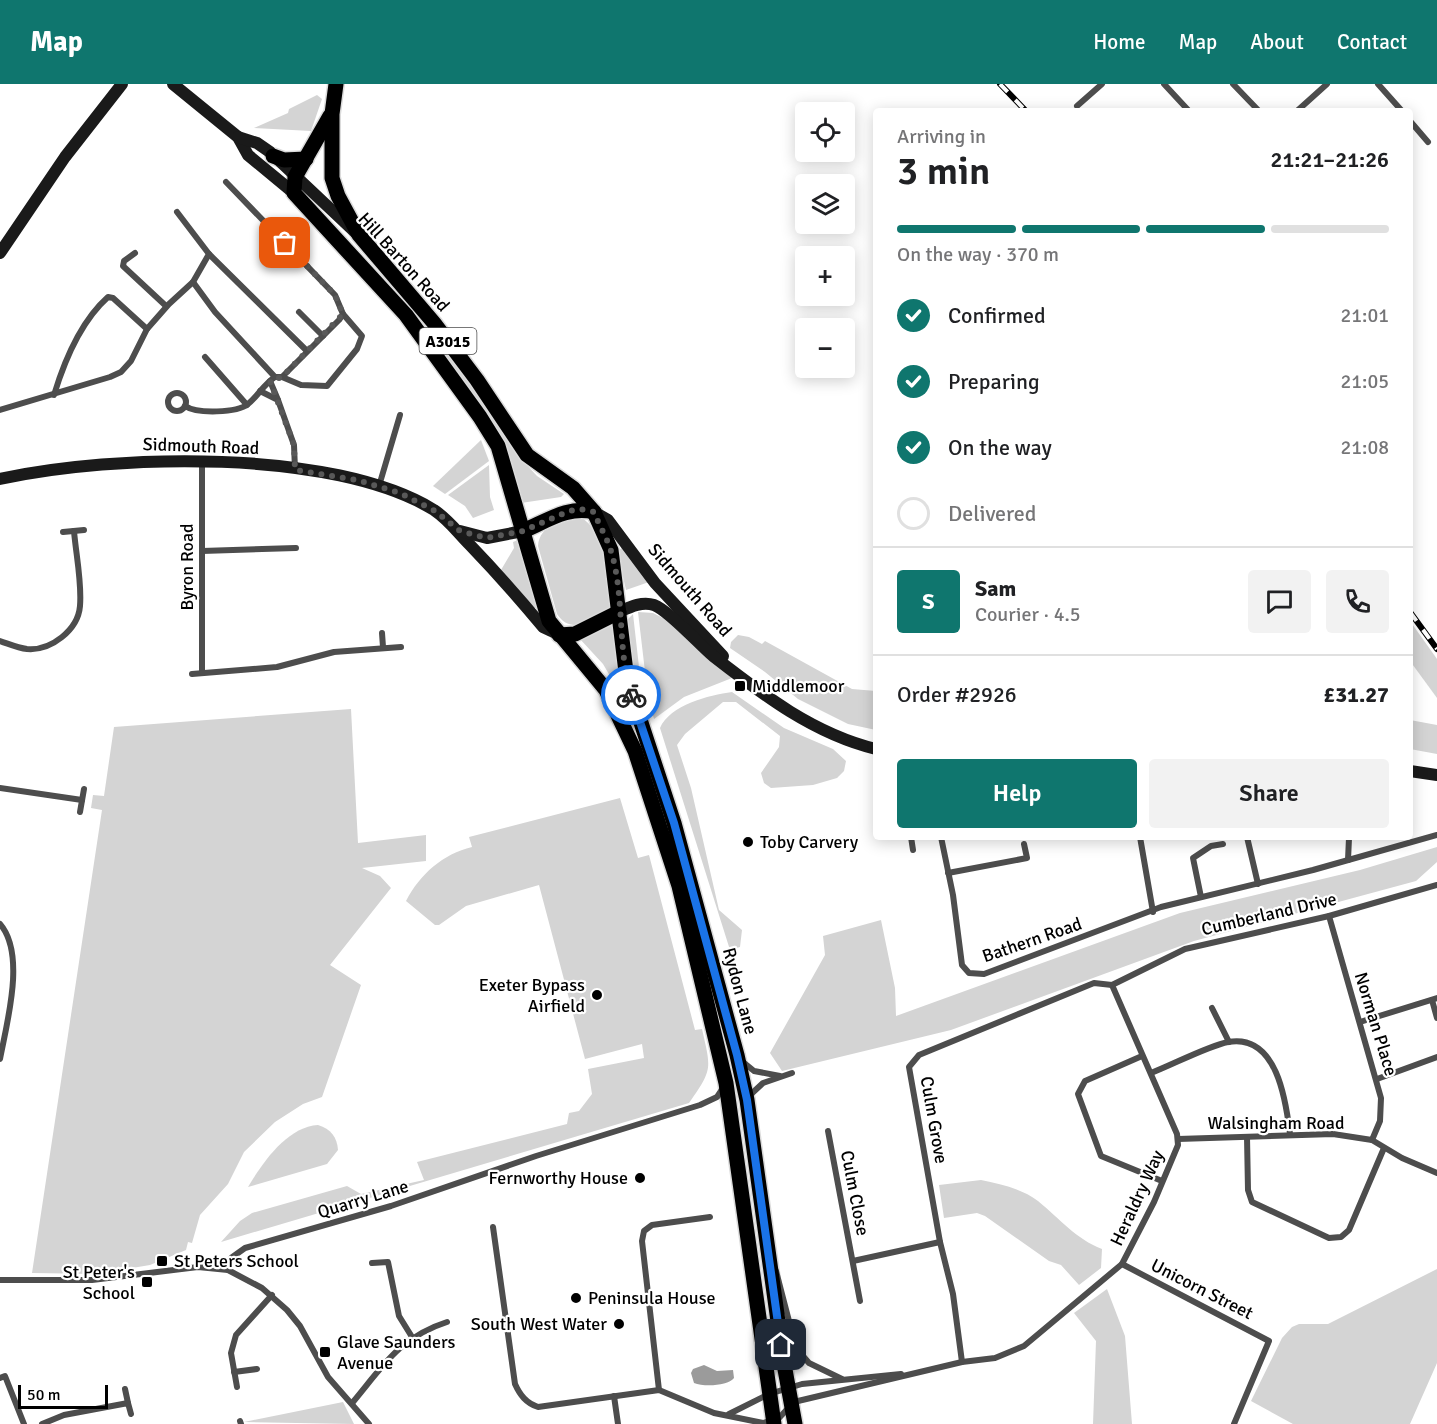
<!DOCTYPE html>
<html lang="en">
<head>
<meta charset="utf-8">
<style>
  :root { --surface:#fff; --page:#f2f2f2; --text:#202124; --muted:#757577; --line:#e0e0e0; --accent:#0f766e }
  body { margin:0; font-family:Signika,sans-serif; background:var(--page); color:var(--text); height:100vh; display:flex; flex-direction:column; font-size:22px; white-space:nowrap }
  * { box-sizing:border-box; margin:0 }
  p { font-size:20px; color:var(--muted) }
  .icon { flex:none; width:33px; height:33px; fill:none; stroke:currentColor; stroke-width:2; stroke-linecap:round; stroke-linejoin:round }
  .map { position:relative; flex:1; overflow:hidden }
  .side { position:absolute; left:873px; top:24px; width:540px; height:732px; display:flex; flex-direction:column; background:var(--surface); border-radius:6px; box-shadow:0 3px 15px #0003 }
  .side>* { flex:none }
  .tools { position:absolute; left:795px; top:18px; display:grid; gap:12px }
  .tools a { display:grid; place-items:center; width:60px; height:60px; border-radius:6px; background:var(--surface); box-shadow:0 3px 15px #0003; font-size:30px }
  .scale { position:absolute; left:18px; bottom:15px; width:90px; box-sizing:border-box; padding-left:6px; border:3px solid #000; border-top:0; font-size:16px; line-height:21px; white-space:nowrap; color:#000; -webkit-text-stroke:4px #fff; paint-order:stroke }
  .pin { position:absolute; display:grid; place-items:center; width:51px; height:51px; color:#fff; margin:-26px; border-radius:12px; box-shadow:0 3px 9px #0006 }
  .courier { position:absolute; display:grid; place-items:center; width:60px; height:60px; margin:-30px; border:4px solid #1a73e8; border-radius:50%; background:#fff; color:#222; box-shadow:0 2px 8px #0007 }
  .overview em { font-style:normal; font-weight:600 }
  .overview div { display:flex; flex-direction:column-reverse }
  .overview { display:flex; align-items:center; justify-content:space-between; height:102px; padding:0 24px }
  h1 { font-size:39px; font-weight:600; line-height:45px }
  .bar { display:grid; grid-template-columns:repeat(4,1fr); gap:9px 6px; align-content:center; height:72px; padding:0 24px }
  .bar i { height:8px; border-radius:4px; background:var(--line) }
  .bar .current { background:var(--accent) }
  .bar p { grid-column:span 4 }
  .line { display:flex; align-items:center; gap:15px; padding:0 24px; border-top:2px solid var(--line) }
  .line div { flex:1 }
  .round { display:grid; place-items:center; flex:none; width:63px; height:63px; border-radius:6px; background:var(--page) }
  ol { padding:0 24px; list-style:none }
  li { display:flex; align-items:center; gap:18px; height:66px }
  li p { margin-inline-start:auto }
  li .icon { padding:6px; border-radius:50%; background:var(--accent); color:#fff; stroke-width:4 }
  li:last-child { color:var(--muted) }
  li i { width:33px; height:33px; border:3px solid var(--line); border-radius:50% }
  .button { display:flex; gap:12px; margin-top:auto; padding:12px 24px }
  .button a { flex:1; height:69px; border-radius:6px; background:var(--accent); color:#fff; font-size:24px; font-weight:600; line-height:69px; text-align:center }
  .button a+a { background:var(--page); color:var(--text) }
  header { display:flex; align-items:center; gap:36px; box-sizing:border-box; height:84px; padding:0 30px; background:var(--accent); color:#fff }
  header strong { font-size:28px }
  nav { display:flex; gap:33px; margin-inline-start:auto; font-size:21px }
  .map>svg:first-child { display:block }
  .green { fill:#d4d4d4 }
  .water { fill:#9b9b9b }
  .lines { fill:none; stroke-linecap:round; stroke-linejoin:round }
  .primary-casing { stroke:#dbdbdb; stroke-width:18 }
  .street { stroke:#4d4d4d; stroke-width:6 }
  .secondary { stroke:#1a1a1a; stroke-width:12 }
  .primary { stroke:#000; stroke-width:15 }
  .rail-casing { stroke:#000; stroke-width:6 }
  .rail { stroke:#fff; stroke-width:4; stroke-dasharray:11; stroke-linecap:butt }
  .done { stroke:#595959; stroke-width:6; stroke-dasharray:0 10.8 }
  .route { stroke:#1a73e8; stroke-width:8 }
  .poi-dot { fill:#000; stroke:#fff; stroke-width:2 }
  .labels { text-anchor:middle; stroke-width:4.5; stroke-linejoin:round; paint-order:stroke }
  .shield { fill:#fff; stroke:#4c4c4c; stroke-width:1.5 }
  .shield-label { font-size:16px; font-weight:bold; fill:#000 }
  .street-label { font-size:18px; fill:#000; stroke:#fff }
  .poi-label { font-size:18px; fill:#000; stroke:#fff; text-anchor:start }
</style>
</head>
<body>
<header>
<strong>Map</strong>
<nav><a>Home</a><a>Map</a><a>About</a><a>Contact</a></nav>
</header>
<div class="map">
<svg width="1437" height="1340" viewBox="0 0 1437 1340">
  <rect width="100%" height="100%" fill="#fff"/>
  <!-- green -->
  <g class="green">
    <path d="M317 11 322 15 311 47 254 44 288 29 289 25Z"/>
    <path d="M432 248 462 286 524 378 537 392 564 410 561 413 521 419 489 336 430 250Z"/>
    <path d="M481 356 489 377 445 410 433 402Z"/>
    <path d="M489 381 490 413 494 426 473 434 465 422 448 411Z"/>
    <path d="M579 432C608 449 610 493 611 524 594 534 572 553 557 530L538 462C540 440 561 438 579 432Z"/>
    <path d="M518 456 537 523 534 525 501 486 514 464 513 458Z"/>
    <path d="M622 464 649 498 626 506 617 467Z"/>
    <path d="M638 528 653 529 663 534 732 594 684 613 654 635 648 613Z"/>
    <path d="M633 530 643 618 659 665H656C640 617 632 586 627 536Z"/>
    <path d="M1410 537 1437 575V614L1410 577Z"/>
    <path d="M609 540H612L619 586 642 670 613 597 603 580 580 555Z"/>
    <path d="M738 551 749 553 762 560 765 557 852 605 876 607V646L848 640 798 615 765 588 730 564 731 558Z"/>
    <path d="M732 608 784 644 833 665 846 677 844 687 837 694 813 701 771 704 764 699 761 689 779 663 780 652 736 618H723L685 650 677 661 691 704 719 826 742 846 740 863 730 866 660 644C670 621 709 611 732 608Z"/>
    <path d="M351 625 358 759 426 751V777L362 784 380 792 391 804 330 881 361 901 322 1013 303 1020 275 1038 244 1068 228 1100 200 1131 192 1159 188 1158 186 1166 150 1181 96 1190 32 1189 102 726 91 724 93 711 104 712 114 643Z"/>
    <path d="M1410 636 1437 641V670L1410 665Z"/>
    <path d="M620 714 638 774 649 771 695 946 702 945C711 985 713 985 689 1019L221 1158 240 1137 252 1129 347 1102 361 1110 424 1096 417 1078 567 1040 569 1029 579 1027 592 1010 588 985 644 974 642 960 585 975 539 801 466 822 439 841H435L406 817C420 790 443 770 472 763L469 753Z"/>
    <path d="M1437 763V778L1416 797 1194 857 951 946 782 987 770 969 825 871 823 852 881 836 895 904 896 932 1180 829 1360 786Z"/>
    <path d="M318 1041C331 1045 337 1053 338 1066L327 1080 248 1103C263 1078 287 1043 318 1041Z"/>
    <path d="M981 1096C1001 1100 1022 1105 1038 1117 1060 1135 1076 1155 1102 1165L1101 1184 1079 1201 1061 1181 1049 1177 985 1132 977 1129 944 1134 939 1101Z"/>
    <path d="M1437 1185V1279L1410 1340H1293L1251 1317 1282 1254 1292 1243 1299 1240H1328Z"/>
    <path d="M1107 1205 1125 1252 1132 1340H1093L1096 1257 1074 1229Z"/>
    <path d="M343 1318 354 1340 244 1338Z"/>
  </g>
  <!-- water -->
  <path class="water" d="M704 1281 717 1287 733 1286 734 1294C728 1302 704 1303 694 1299L691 1289 693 1285Z"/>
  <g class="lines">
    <!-- primary casing -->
    <g class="primary-casing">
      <g id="primary">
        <path d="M336 0 332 30V94L338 112 359 151 434 239 477 296 527 371 573 404 594 428 611 466 627 596 674 739 737 971 747 1016 784 1280 795 1340"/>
        <path d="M330 32 295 93 294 109 406 231 480 333 498 362 549 537 606 606 635 667 679 802 726 999 774 1340"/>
        <path d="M273 72 284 76 306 75"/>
        <path d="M523 447C545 438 569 421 594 428"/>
        <path d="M559 551 575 550 619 528"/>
      </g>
    </g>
    <!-- street -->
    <g class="street">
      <path d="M1164 0 1189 27"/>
      <path d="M1233 0 1259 27"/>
      <path d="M1378 0 1402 27"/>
      <path d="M1077 22 1102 0"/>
      <path d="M1297 27 1327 0"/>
      <path d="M1410 37 1428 58"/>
      <path d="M226 98 335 211 343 230 339 236 282 293H275"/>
      <path d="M135 169 124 177 123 182 166 222"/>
      <path d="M209 170 307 267"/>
      <path d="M299 228 323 252"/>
      <path d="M205 273 247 321"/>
      <path d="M282 293 301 301 327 302 357 265 362 252 343 230"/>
      <path d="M270 297 278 316"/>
      <path d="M260 307 278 316 294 361 295 385"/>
      <circle cx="177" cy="318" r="9"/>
      <path d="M54 311C64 278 81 237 108 213L113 214 147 245"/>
      <path d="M185 322C197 330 237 329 248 320 258 312 264 300 275 293L215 228 193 198"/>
      <path d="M0 326 110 293 121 288 131 277 147 245 169 220 193 198 209 170 177 128"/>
      <path d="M202 378V588"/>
      <path d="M379 402 400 331"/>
      <path d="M63 448 84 446"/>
      <path d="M202 467 296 464"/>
      <path d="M382 549 383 563"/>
      <path d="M0 557C9 560 18 564 27 565 51 567 78 546 80 522 82 498 76 471 74 447"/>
      <path d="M192 590 277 583 334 568 401 563"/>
      <path d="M0 704 82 716"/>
      <path d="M80 728 84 705"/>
      <path d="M911 753 913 766"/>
      <path d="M941 753 953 811 962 881 969 889 984 890 1161 823 1313 786 1437 751"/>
      <path d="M1140 753 1153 828"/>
      <path d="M1247 753 1258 800"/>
      <path d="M1348 776 1349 754"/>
      <path d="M948 789 1027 774 1024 760"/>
      <path d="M1201 813 1193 774 1211 762 1223 760"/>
      <path d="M1329 832 1381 1014 1380 1037 1372 1056"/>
      <path d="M0 840C26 870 7 938 0 975"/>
      <path d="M1112 901 1185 865 1329 832 1437 801"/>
      <path d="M1432 916 1437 934"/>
      <path d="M1212 924 1229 958"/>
      <path d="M1360 938 1437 914"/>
      <path d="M1142 972 1085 997 1078 1010 1101 1072 1162 1097"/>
      <path d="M743 978 754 987 780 992"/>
      <path d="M1151 989C1172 981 1208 962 1228 958 1277 949 1286 1017 1290 1050"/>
      <path d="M1377 995 1437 973"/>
      <path d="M749 1012 763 999 792 989"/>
      <path d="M828 1047 860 1217"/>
      <path d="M1247 1053 1248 1106 1252 1118 1329 1154 1341 1153 1349 1146 1384 1064"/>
      <path d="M1178 1055 1333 1050 1372 1056 1402 1074 1437 1089"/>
      <path d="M493 1143 515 1300C520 1311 526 1319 538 1323L659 1306 714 1329 763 1339 779 1334 792 1320 798 1317 962 1278 995 1274 1024 1262 1122 1180 1154 1118 1178 1061 1177 1050 1112 901"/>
      <path d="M853 1177 940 1158"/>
      <path d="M372 1179 388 1178 399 1232 412 1253"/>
      <path d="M1122 1180 1269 1257 1234 1340"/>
      <path d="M228 1186 231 1174 245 1164 391 1122 536 1072 700 1021 717 1013 723 1004"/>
      <path d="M776 1187 796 1264 809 1279 842 1295"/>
      <path d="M0 1196H92L198 1183 228 1186 262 1204 287 1226 300 1242 328 1293 369 1340"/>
      <path d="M962 1278 953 1210 940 1158 909 983 919 971 1094 899 1112 901"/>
      <path d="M234 1288 257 1285"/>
      <path d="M0 1294 5 1292 24 1340"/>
      <path d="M237 1303 231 1269 236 1251 272 1211"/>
      <path d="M125 1305 128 1319"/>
      <path d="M659 1306 642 1157 644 1147 652 1141 710 1133"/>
      <path d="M614 1312 618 1340"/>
      <path d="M353 1318C383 1282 400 1253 447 1238"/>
      <path d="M729 1330 769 1310 802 1300 901 1290"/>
      <path d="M240 1337 241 1340"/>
      <path d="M42 1340 64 1331 128 1319 131 1330"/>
    </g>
    <!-- secondary -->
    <g class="secondary">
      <path d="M173 0 238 53 248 71 294 109"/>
      <path d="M238 53 257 59 270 68 356 149"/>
      <path d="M0 169 65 73 122 0"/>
      <path d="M0 395C114 370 333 364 434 426 449 436 458 449 470 461 495 487 519 514 543 543L558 550"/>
      <path d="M594 428 608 436 655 499 723 572"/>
      <path d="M460 447 487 454 523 447"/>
      <path d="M619 528C630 523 642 517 654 521 668 526 700 561 713 572 763 611 814 650 876 665"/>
      <path d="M1410 687 1437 691"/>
    </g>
    <!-- primary -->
    <use href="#primary" class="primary"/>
    <!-- rail casing -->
    <g class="rail-casing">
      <g id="rail">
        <path d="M1000 0 1026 27"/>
        <path d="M1410 528 1437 565"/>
      </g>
    </g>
    <!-- rail -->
    <use href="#rail" class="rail"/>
  </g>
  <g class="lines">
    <!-- done -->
    <path class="done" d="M285 159 335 211 343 230 282 293 270 297 294 361 295 386 357 396 400 409 435 427 460 447 487 454 523 447 569 427 580 425 594 428C599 441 607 454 611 467 625 513 617 563 631 611"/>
    <!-- route -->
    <path class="route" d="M631 611 674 739 737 971 747 1016 781 1261"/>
  </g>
  <!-- markers -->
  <g class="poi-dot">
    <rect x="734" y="596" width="12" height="12" rx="3"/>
    <circle cx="748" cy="758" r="6"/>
    <circle cx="597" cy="911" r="6"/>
    <circle cx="640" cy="1094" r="6"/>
    <rect x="156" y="1171" width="12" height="12" rx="3"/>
    <rect x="141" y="1192" width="12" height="12" rx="3"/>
    <circle cx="576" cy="1214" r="6"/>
    <circle cx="619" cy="1240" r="6"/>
    <rect x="319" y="1262" width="12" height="12" rx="3"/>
  </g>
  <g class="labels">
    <!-- shield labels -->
    <rect class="shield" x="419.5" y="244" width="57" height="26" rx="4.5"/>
    <g class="shield-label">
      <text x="448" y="263">A3015</text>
    </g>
    <!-- street labels -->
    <g class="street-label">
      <text transform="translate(404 178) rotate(48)" y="6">Hill Barton Road</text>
      <text transform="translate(201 362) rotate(2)" y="6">Sidmouth Road</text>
      <text transform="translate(187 483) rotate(-90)" y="6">Byron Road</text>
      <text transform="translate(690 506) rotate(49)" y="6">Sidmouth Road</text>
      <text transform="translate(1269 830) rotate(-13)" y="6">Cumberland Drive</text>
      <text transform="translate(1032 856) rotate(-19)" y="6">Bathern Road</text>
      <text transform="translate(740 907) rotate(75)" y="6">Rydon Lane</text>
      <text transform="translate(1376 940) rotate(73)" y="6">Norman Place</text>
      <text transform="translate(934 1036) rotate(80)" y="6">Culm Grove</text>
      <text x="1276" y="1045">Walsingham Road</text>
      <text transform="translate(855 1109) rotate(79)" y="6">Culm Close</text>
      <text transform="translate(1137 1114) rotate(-65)" y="6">Heraldry Way</text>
      <text transform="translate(363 1115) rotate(-17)" y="6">Quarry Lane</text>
      <text transform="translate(1202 1205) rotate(27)" y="6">Unicorn Street</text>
    </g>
    <!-- poi labels -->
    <g class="poi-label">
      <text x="752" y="608">Middlemoor</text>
      <text x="760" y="764">Toby Carvery</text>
      <text x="585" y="907" text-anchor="end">Exeter Bypass<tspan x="585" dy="21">Airfield</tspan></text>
      <text x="628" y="1100" text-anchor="end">Fernworthy House</text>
      <text x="174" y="1183">St Peters School</text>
      <text x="135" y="1194" text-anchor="end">St Peter's<tspan x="135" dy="21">School</tspan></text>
      <text x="588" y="1220">Peninsula House</text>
      <text x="607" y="1246" text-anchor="end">South West Water</text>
      <text x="337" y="1264">Glave Saunders<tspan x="337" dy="21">Avenue</tspan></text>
    </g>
  </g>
</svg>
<div class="tools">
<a><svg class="icon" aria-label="locate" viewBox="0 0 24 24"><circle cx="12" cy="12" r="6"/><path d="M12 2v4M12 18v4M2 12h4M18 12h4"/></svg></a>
<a><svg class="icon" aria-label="layers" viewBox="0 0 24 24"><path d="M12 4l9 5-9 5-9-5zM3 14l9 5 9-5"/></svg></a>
<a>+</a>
<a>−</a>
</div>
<div class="scale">50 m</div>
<div class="pin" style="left:285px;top:159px;background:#ea580c"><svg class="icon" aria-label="bag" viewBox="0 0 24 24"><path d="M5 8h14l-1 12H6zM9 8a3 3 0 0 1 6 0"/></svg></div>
<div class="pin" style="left:781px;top:1261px;background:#1f2937"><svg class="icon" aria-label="home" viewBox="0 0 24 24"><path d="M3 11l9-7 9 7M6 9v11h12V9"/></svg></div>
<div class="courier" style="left:631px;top:611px"><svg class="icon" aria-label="bike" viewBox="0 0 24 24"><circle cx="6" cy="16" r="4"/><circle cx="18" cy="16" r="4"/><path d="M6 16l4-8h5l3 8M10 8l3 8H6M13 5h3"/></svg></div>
<section class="side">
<div class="overview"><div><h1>3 min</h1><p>Arriving in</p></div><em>21:21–21:26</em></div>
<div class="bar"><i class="current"></i><i class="current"></i><i class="current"></i><i></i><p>On the way · 370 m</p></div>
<ol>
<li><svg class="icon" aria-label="check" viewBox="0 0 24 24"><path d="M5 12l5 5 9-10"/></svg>Confirmed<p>21:01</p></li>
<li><svg class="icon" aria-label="check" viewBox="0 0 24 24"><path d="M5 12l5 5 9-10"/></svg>Preparing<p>21:05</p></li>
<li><svg class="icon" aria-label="check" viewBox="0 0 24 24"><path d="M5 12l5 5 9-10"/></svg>On the way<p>21:08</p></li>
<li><i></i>Delivered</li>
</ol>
<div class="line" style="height:108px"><b class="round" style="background:var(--accent);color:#fff">S</b><div><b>Sam</b><p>Courier · 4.5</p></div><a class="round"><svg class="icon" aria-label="chat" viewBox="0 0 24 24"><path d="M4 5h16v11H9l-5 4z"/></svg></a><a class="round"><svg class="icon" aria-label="phone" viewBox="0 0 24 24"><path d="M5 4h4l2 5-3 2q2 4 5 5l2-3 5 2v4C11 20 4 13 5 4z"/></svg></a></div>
<div class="line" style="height:78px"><div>Order #2926</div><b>£31.27</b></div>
<div class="button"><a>Help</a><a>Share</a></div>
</section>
</div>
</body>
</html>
